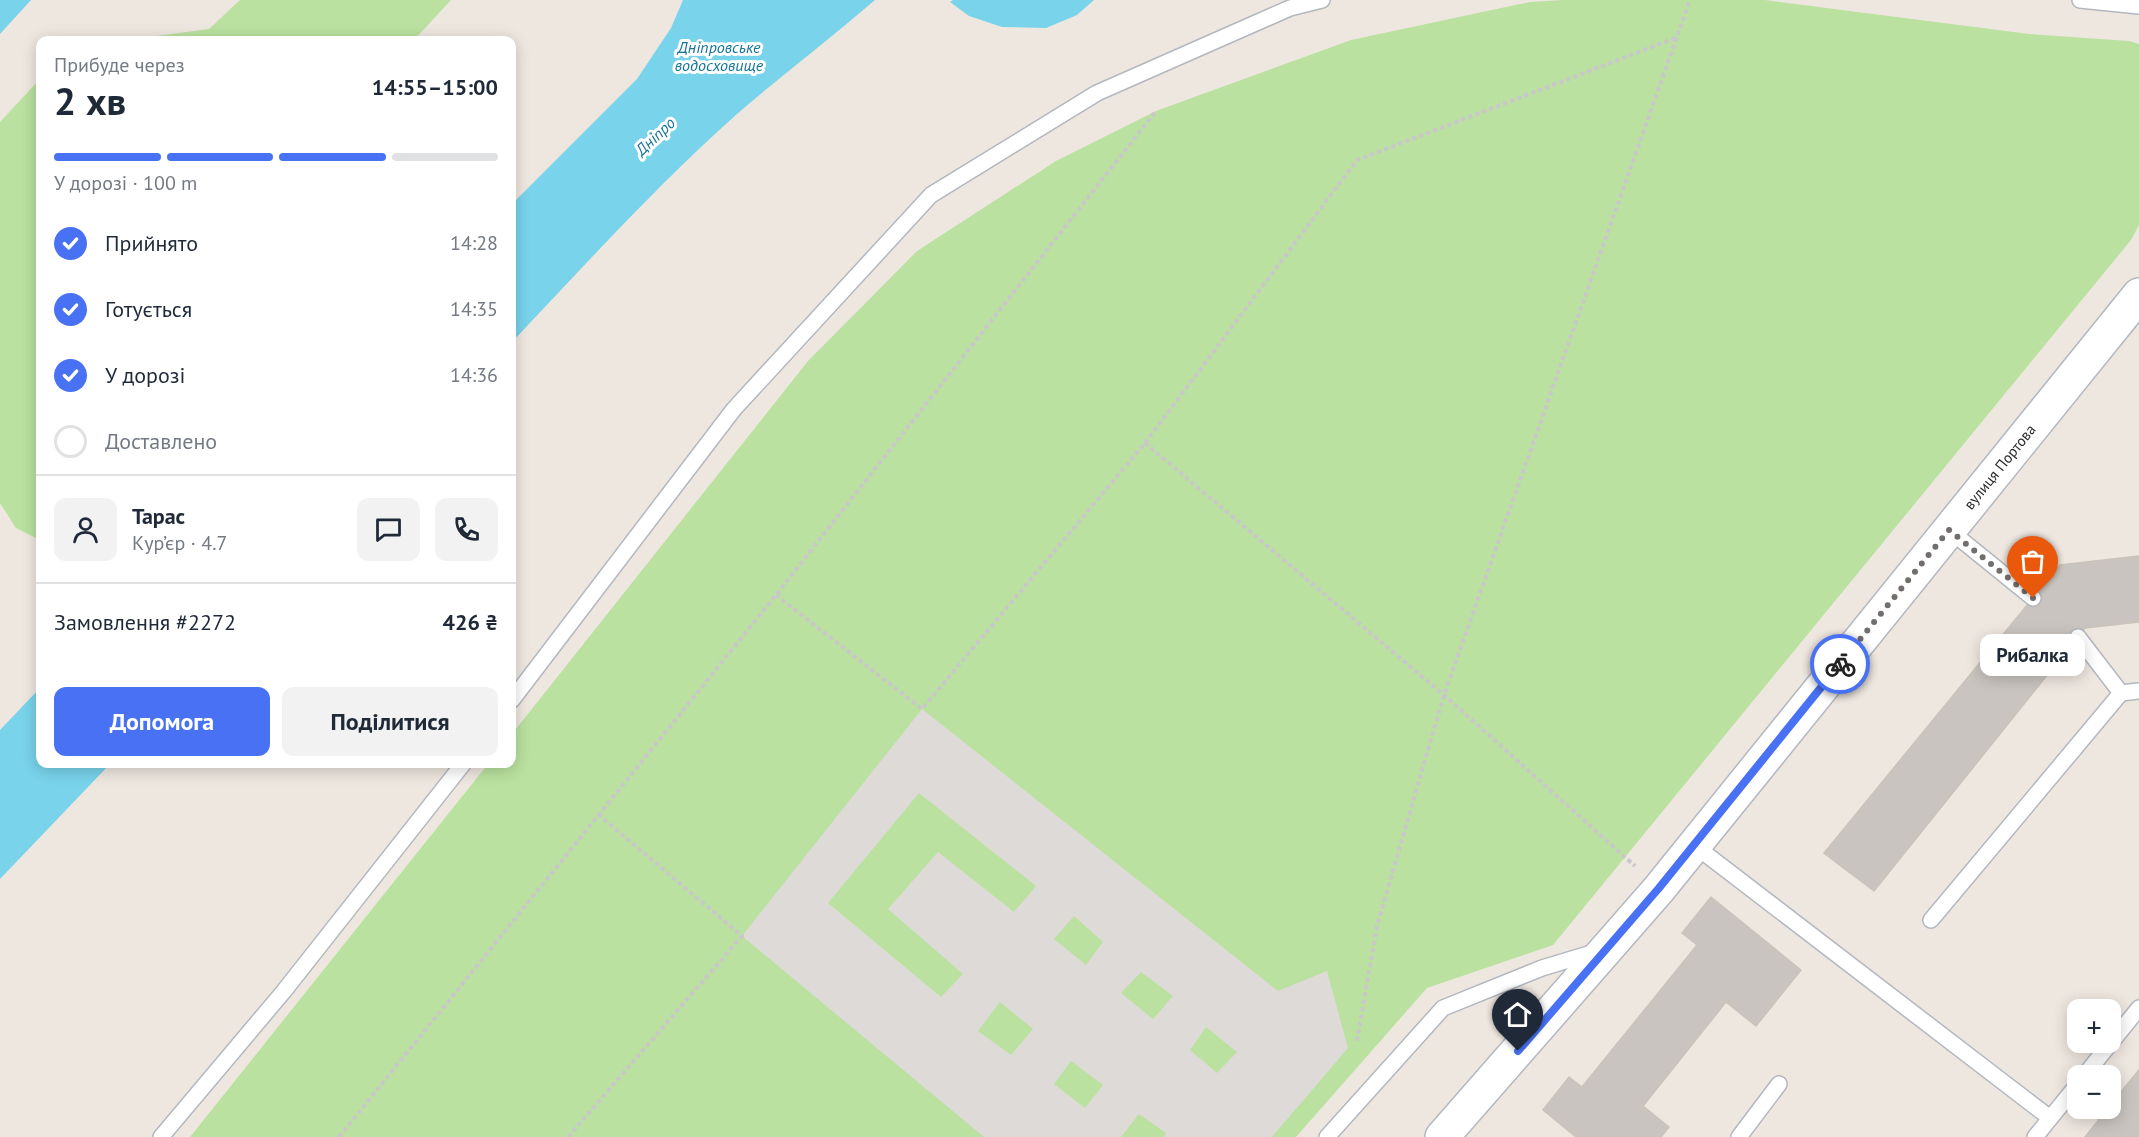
<!DOCTYPE html>
<html lang="uk">
<head>
<meta charset="utf-8">
<style>
  :root { --surface:#fff; --page:#f2f2f3; --text:#1f2937; --muted:#747a83; --line:#e0e1e3; --accent:#4872f3 }
  body { margin:0; font-family:"PT Sans",sans-serif; background:var(--page); color:var(--text); height:100vh; display:flex; flex-direction:column; font-size:22px; white-space:nowrap }
  * { box-sizing:border-box; margin:0 }
  p { font-size:20px; color:var(--muted) }
  .icon { flex:none; width:33px; height:33px; fill:none; stroke:currentColor; stroke-width:2; stroke-linecap:round; stroke-linejoin:round }
  .map { position:relative; flex:1; overflow:hidden }
  .details { position:absolute; left:36px; top:36px; width:480px; height:732px; display:flex; flex-direction:column; background:var(--surface); border-radius:12px; box-shadow:0 3px 15px #0003 }
  .details>* { flex:none }
  .controls { position:absolute; left:2067px; top:999px; display:grid; gap:12px }
  .controls a { display:grid; place-items:center; width:54px; height:54px; border-radius:12px; background:var(--surface); box-shadow:0 3px 15px #0003; font-size:30px }
  .pin { position:absolute; display:grid; place-items:center; width:51px; height:51px; color:#fff; margin:-62px -26px; border-radius:50% 50% 50% 0; rotate:-45deg; box-shadow:0 0 6px #0007 }
  .pin .icon { rotate:45deg }
  .courier { position:absolute; display:grid; place-items:center; width:60px; height:60px; margin:-30px; border:4px solid #4872f3; border-radius:50%; background:#fff; color:#222; box-shadow:0 2px 8px #0007 }
  .bubble { position:absolute; height:42px; border-radius:12px; background:var(--surface); box-shadow:0 3px 15px #0003; font-size:20px; font-weight:700; line-height:42px; text-align:center }
  .summary em { font-style:normal; font-weight:700 }
  .summary div { display:flex; flex-direction:column-reverse }
  .summary { display:flex; align-items:center; justify-content:space-between; height:102px; padding:0 18px }
  h1 { font-size:39px; font-weight:700; line-height:45px }
  .bar { display:grid; grid-template-columns:repeat(4,1fr); gap:9px 6px; align-content:center; height:72px; padding:0 18px }
  .bar i { height:8px; border-radius:4px; background:var(--line) }
  .bar .active { background:var(--accent) }
  .bar p { grid-column:span 4 }
  .line { display:flex; align-items:center; gap:15px; padding:0 18px; border-top:2px solid var(--line) }
  .line div { flex:1 }
  .round { display:grid; place-items:center; flex:none; width:63px; height:63px; border-radius:12px; background:var(--page) }
  ol { padding:0 18px; list-style:none }
  li { display:flex; align-items:center; gap:18px; height:66px }
  li p { margin-inline-start:auto }
  li .icon { padding:6px; border-radius:50%; background:var(--accent); color:#fff; stroke-width:4 }
  li:last-child { color:var(--muted) }
  li i { width:33px; height:33px; border:3px solid var(--line); border-radius:50% }
  .button { display:flex; gap:12px; margin-top:auto; padding:12px 18px }
  .button a { flex:1; height:69px; border-radius:12px; background:var(--accent); color:#fff; font-size:24px; font-weight:700; line-height:69px; text-align:center }
  .button a+a { background:var(--page); color:var(--text) }
  .map>svg:first-child { display:block }
  .green { fill:#bae19f }
  .plaza { fill:#dedad7; fill-rule:evenodd }
  .water { fill:#78d3eb }
  .building { fill:#c9c4bf; stroke:#c9c3b9; stroke-width:1.5 }
  .lines { fill:none; stroke-linecap:round; stroke-linejoin:round }
  .lane-casing { stroke:#b3b7bf; stroke-width:18 }
  .secondary-casing { stroke:#b3b7bf; stroke-width:36 }
  .path { stroke:#c8c8c8; stroke-width:4; stroke-dasharray:4.5 3; stroke-linecap:butt }
  .lane { stroke:#fff; stroke-width:15 }
  .secondary { stroke:#fff; stroke-width:33 }
  .done { stroke:#716e6c; stroke-width:6; stroke-dasharray:0 10.8 }
  .route { stroke:#4872f3; stroke-width:8 }
  .labels { text-anchor:middle; stroke-width:6; stroke-linejoin:round; paint-order:stroke }
  .street-label { font-size:15px; fill:#2d2d2d; stroke:#fff }
  .water-label { font-size:16px; font-style:italic; fill:#13749b; stroke:#fff }
</style>
</head>
<body>
<div class="map">
<svg width="2139" height="1137" viewBox="0 0 2139 1137">
  <rect width="100%" height="100%" fill="#eee7e0"/>
  <!-- green -->
  <g class="green">
    <path d="M240 0H451L414 40H126L209 29Z"/>
    <path d="M1563 0H1765L2029 34 2129 41 2139 44V225L2131 240 1553 945 1427 988 1296 1137H190L488 764H512V734L808 361 917 251 1056 161 1156 111 1351 40 1530 2Z"/>
    <path d="M40 79V540L16 528 0 503V122Z"/>
  </g>
  <!-- plaza -->
  <path class="plaza" d="M922 709 1278 991 1327 971 1348 1048 1272 1137H1164L1166 1133 1139 1114 1121 1137H984L742 936ZM919 793 1036 886 1014 912 938 852 888 909 963 974 941 997 828 903ZM1074 916 1103 942 1086 965 1054 939ZM1141 972 1173 996 1153 1019 1121 993ZM1000 1002 1033 1029 1011 1055 978 1031ZM1206 1027 1237 1052 1217 1073 1190 1050ZM1071 1061 1103 1085 1085 1108 1054 1084Z"/>
  <!-- water -->
  <g class="water">
    <path d="M0 0H31L0 34Z"/>
    <path d="M683 0H875C830 39 782 75 737 114 657 185 585 265 512 342V204L637 79 671 28Z"/>
    <path d="M953 0H1094L1077 15 1046 28 1002 27 969 16 950 2Z"/>
    <path d="M40 688V764H110L0 879V730Z"/>
  </g>
  <!-- building -->
  <g class="building">
    <path d="M2139 556V622L2085 628 1874 891 1824 853 2060 565Z"/>
    <path d="M1711 897 1801 970 1756 1026 1726 1002 1643 1106 1669 1127 1661 1137H1576L1543 1110 1569 1077 1582 1087 1697 945 1682 933Z"/>
    <path d="M2139 1070V1137H2085L2108 1108H2110V1105Z"/>
  </g>
  <g class="lines">
    <!-- lane casing -->
    <g class="lane-casing">
      <g id="lane">
        <path d="M2080 0 2139 6"/>
        <path d="M1949 530 2033 598"/>
        <path d="M2078 637 2121 693 2139 691"/>
        <path d="M512 700 734 409 931 195 1097 93 1290 8 1322 0"/>
        <path d="M1694 845 2050 1118"/>
        <path d="M1931 920 2121 693"/>
        <path d="M2084 1076 2139 1008"/>
        <path d="M161 1137 284 991 463 764"/>
        <path d="M1327 1137 1443 1008 1542 968 1595 952"/>
        <path d="M1739 1137 1779 1084"/>
        <path d="M2035 1137 2078 1084"/>
      </g>
    </g>
    <!-- secondary casing -->
    <g class="secondary-casing">
      <g id="secondary">
        <path id="s1" d="M1442 1137 1659 889 2139 295"/>
      </g>
    </g>
    <!-- path -->
    <g class="path">
      <path d="M1145 443 1444 695 1635 866"/>
      <path d="M776 595 922 709 1145 443 1357 160 1678 37"/>
      <path d="M1357 1041 1377 926 1444 695 1690 0"/>
      <path d="M339 1137 776 595 1156 111"/>
      <path d="M568 1137 742 936 599 815"/>
    </g>
    <!-- lane -->
    <use href="#lane" class="lane"/>
    <!-- secondary -->
    <use href="#secondary" class="secondary"/>
  </g>
  <g class="lines">
    <!-- done -->
    <path class="done" d="M1840 664 1949 530 2033 598"/>
    <!-- route -->
    <path class="route" d="M1518 1051 1659 888 1840 664"/>
  </g>
  <g class="labels">
    <!-- street labels -->
    <g class="street-label">
      <text dy="5" stroke="none"><textPath href="#s1" startOffset="872">вулиця Портова</textPath></text>
    </g>
    <!-- water labels -->
    <g class="water-label">
      <text x="719" y="53">Дніпровське<tspan x="719" dy="18">водосховище</tspan></text>
      <text transform="translate(655 136) rotate(-43)" y="6">Дніпро</text>
    </g>
  </g>
</svg>
<div class="controls">
<a>+</a>
<a>−</a>
</div>
<div class="pin" style="left:2033px;top:598px;background:#ea580c"><svg class="icon" aria-label="bag" viewBox="0 0 24 24"><path d="M5 8h14l-1 12H6zM9 8a3 3 0 0 1 6 0"/></svg></div>
<div class="pin" style="left:1518px;top:1051px;background:#1f2937"><svg class="icon" aria-label="home" viewBox="0 0 24 24"><path d="M3 11l9-7 9 7M6 9v11h12V9"/></svg></div>
<div class="courier" style="left:1840px;top:664px"><svg class="icon" aria-label="bike" viewBox="0 0 24 24"><circle cx="6" cy="16" r="4"/><circle cx="18" cy="16" r="4"/><path d="M6 16l4-8h5l3 8M10 8l3 8H6M13 5h3"/></svg></div>
<div class="bubble" style="left:1980px;top:634px;width:105px">Рибалка</div>
<section class="details">
<div class="summary"><div><h1>2 хв</h1><p>Прибуде через</p></div><em>14:55–15:00</em></div>
<div class="bar"><i class="active"></i><i class="active"></i><i class="active"></i><i></i><p>У дорозі · 100 m</p></div>
<ol>
<li><svg class="icon" aria-label="check" viewBox="0 0 24 24"><path d="M5 12l5 5 9-10"/></svg>Прийнято<p>14:28</p></li>
<li><svg class="icon" aria-label="check" viewBox="0 0 24 24"><path d="M5 12l5 5 9-10"/></svg>Готується<p>14:35</p></li>
<li><svg class="icon" aria-label="check" viewBox="0 0 24 24"><path d="M5 12l5 5 9-10"/></svg>У дорозі<p>14:36</p></li>
<li><i></i>Доставлено</li>
</ol>
<div class="line" style="height:108px"><a class="round"><svg class="icon" aria-label="person" viewBox="0 0 24 24"><circle cx="12" cy="8" r="4"/><path d="M4 21q1-7 8-7t8 7"/></svg></a><div><b>Тарас</b><p>Кур’єр · 4.7</p></div><a class="round"><svg class="icon" aria-label="chat" viewBox="0 0 24 24"><path d="M4 5h16v11H9l-5 4z"/></svg></a><a class="round"><svg class="icon" aria-label="phone" viewBox="0 0 24 24"><path d="M5 4h4l2 5-3 2q2 4 5 5l2-3 5 2v4C11 20 4 13 5 4z"/></svg></a></div>
<div class="line" style="height:78px"><div>Замовлення #2272</div><b>426 ₴</b></div>
<div class="button"><a>Допомога</a><a>Поділитися</a></div>
</section>
</div>
</body>
</html>
